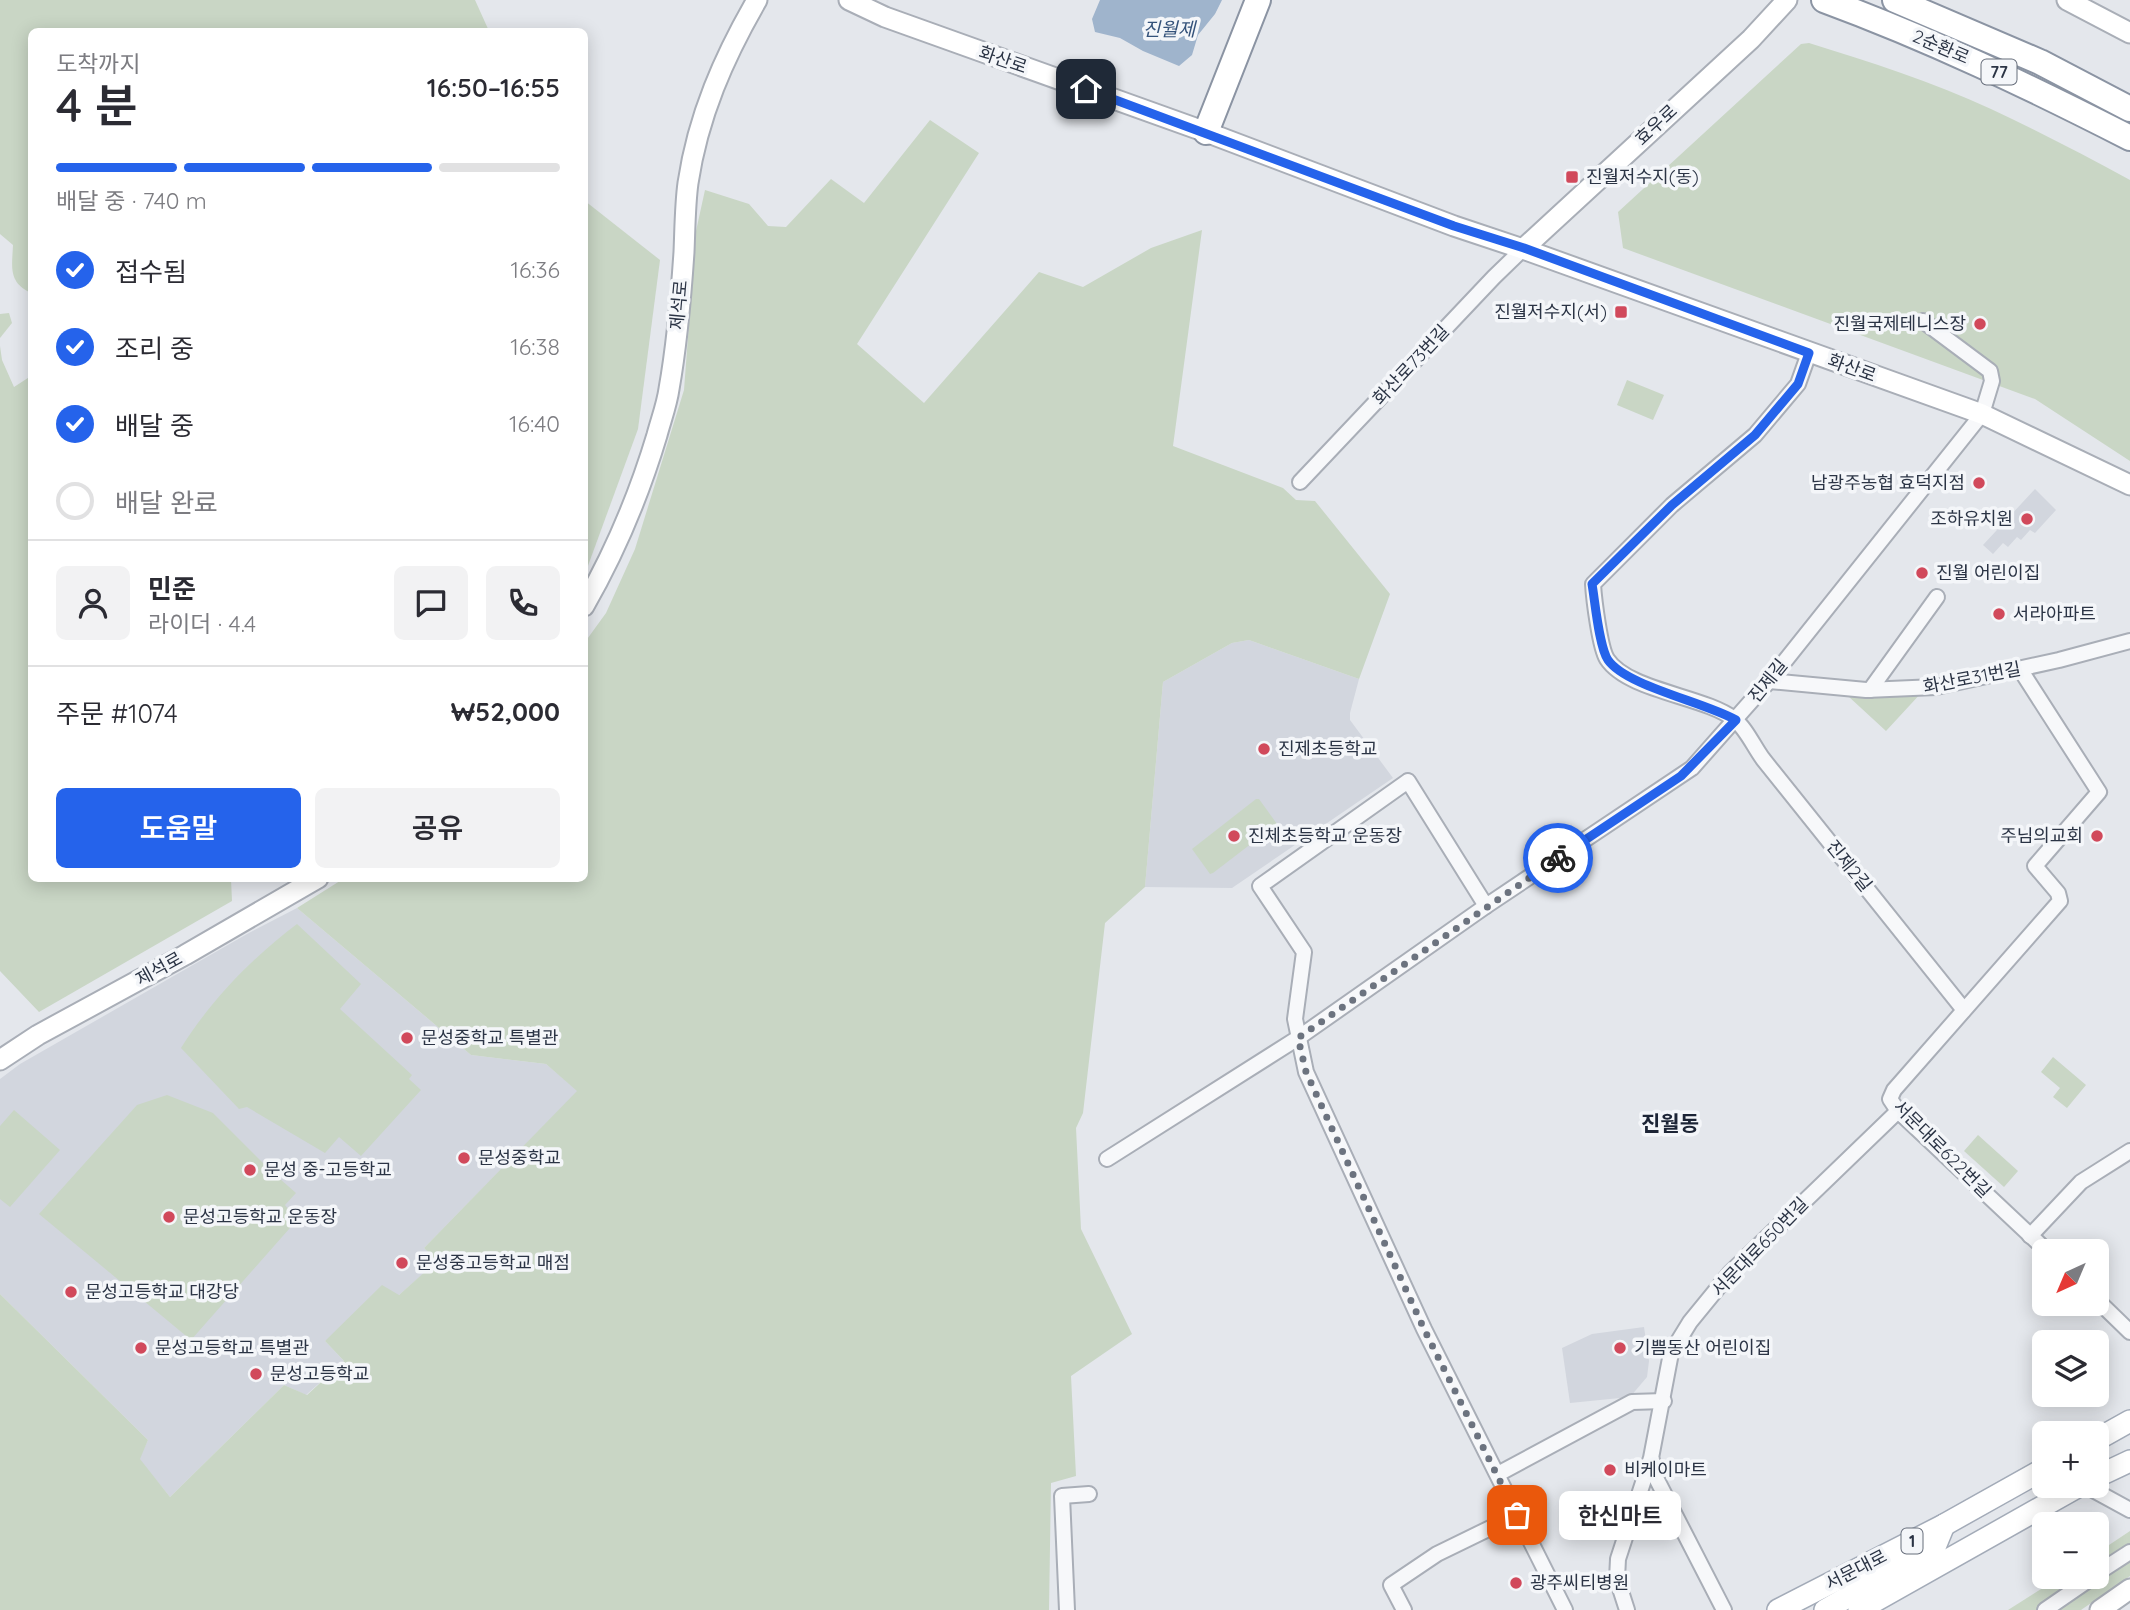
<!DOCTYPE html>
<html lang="ko">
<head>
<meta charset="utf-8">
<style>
  :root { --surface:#fff; --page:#f2f2f3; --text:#2b2b33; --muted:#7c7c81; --line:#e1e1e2; --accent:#2563eb }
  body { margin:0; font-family:Quicksand,"Noto Sans KR",sans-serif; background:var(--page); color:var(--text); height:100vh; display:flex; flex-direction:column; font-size:26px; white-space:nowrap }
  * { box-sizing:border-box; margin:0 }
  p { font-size:23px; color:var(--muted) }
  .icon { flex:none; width:38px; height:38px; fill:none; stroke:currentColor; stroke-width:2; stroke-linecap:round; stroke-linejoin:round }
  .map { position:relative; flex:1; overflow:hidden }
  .sheet { position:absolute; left:28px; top:28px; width:560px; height:854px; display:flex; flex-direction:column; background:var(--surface); border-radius:10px; box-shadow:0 4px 18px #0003 }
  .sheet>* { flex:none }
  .needle { width:46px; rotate:224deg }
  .buttons { position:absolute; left:2032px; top:1239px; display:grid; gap:14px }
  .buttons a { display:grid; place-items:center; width:77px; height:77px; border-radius:10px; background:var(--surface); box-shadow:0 4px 18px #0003; font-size:35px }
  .pin { position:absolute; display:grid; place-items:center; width:60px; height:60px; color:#fff; margin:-30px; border-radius:14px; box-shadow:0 4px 10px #0006 }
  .courier { position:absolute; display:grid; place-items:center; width:70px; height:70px; margin:-35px; border:5px solid #2563eb; border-radius:50%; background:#fff; color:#222; box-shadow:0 2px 9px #0007 }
  .bubble { position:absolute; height:49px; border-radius:10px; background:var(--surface); box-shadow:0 4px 18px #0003; font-size:23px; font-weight:600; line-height:49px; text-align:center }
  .summary em { font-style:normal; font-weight:600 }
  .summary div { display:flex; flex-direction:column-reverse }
  .summary { display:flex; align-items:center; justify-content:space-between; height:119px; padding:0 28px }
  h1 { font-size:46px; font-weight:600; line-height:52px }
  .bar { display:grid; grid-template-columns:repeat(4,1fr); gap:10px 7px; align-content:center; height:84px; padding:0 28px }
  .bar i { height:9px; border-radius:5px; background:var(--line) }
  .bar .current { background:var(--accent) }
  .bar p { grid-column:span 4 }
  .line { display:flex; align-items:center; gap:18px; padding:0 28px; border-top:2px solid var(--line) }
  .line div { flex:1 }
  .round { display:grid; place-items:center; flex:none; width:74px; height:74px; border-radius:10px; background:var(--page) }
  ol { padding:0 28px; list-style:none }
  li { display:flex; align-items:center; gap:21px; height:77px }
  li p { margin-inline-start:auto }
  li .icon { padding:7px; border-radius:50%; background:var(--accent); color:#fff; stroke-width:4 }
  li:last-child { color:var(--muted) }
  li i { width:38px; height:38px; border:4px solid var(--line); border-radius:50% }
  .cta { display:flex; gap:14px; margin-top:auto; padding:14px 28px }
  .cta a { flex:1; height:80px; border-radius:10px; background:var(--accent); color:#fff; font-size:28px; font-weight:600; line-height:80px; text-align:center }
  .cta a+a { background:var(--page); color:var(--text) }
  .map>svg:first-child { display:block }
  .built { fill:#d2d6de }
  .green { fill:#c9d6c5 }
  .water { fill:#9fb4cc }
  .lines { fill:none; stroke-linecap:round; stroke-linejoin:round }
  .street-casing { stroke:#a9aeb7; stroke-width:18 }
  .secondary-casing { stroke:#a9aeb7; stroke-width:23 }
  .primary-casing { stroke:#a3abb8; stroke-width:24 }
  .highway-casing { stroke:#8b94a3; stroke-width:28 }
  .street { stroke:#f7f8fa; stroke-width:14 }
  .secondary { stroke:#fff; stroke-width:19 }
  .primary { stroke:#fff; stroke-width:21 }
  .highway { stroke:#fff; stroke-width:24 }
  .done { stroke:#6c737f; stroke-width:7; stroke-dasharray:0 12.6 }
  .route { stroke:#2563eb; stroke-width:9 }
  .poi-dot { fill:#d1495b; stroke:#f4f6f9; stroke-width:2.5 }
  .labels { text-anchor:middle; stroke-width:7; stroke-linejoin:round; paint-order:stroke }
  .shield { fill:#f4f6f9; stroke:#676e7b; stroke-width:2 }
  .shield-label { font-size:16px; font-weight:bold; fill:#2b3445 }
  .street-label { font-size:18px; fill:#2b3445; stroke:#f4f6f9 }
  .poi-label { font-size:18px; fill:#2b3445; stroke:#f4f6f9; text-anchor:start }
  .water-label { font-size:19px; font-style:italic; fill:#34527a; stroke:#f4f6f9 }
  .quarter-label { font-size:21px; font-weight:bold; fill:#1d2536; stroke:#f4f6f9 }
</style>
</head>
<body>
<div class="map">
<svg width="2130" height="1610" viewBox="0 0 2130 1610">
  <rect width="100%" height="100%" fill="#e4e7ec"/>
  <!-- built -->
  <g class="built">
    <path d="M2035 489 2056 510 2035 533 2030 530 2021 540 2017 537 2008 547 2003 543 1993 554 1983 545Z"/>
    <path d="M1249 640 1359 679 1350 713V720L1393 778 1232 888 1145 887 1163 682 1232 643Z"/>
    <path d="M297 908 471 1055 546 1064 578 1091 424 1248 438 1261 399 1295 325 1341 344 1361 306 1395 284 1385 170 1497 139 1459 148 1440 0 1294V1079L20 1064 247 934Z"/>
    <path d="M1644 1327 1649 1361 1647 1377 1630 1397 1570 1403 1562 1348 1592 1334Z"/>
  </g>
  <!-- green -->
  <g class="green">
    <path d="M0 0H475L489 31 32 32 31 293C8 282 12 267 13 245L0 234Z"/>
    <path d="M1809 43C1870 62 1933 82 1991 109 2038 131 2084 155 2130 180V461L2035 399 1623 248 1618 212 1801 44Z"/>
    <path d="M930 120 979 153 857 344 924 403 1039 272 1083 287 1151 248 1202 230 1173 446 1283 488 1296 500 1315 501 1390 594 1359 679 1249 640 1232 643 1163 682 1145 887 1105 923 1083 1113 1076 1128 1081 1229 1132 1334 1071 1376 1076 1476 1051 1483 1049 1610H0V1294L148 1440 140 1459 170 1497 284 1385 307 1395 344 1361 325 1341 382 1285 399 1295 437 1261 424 1248 577 1091 546 1064 471 1055 297 908 343 879 584 878 585 642 606 613 635 549 684 390 696 231 705 190 749 204 768 226 786 227 831 179 864 203Z"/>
    <path d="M585 201 660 260 638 429 585 574Z"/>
    <path d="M9 313 12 323 0 338V314Z"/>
    <path d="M0 346 2 360 14 387 31 376 32 878 231 879 232 901 39 1012 0 971Z"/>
    <path d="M1627 380 1664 395 1653 420 1617 405Z"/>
    <path d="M1922 692 1886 731 1848 696 1913 693Z"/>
    <path d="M1256 799H1259L1277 824 1213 873 1210 874 1192 849Z"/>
    <path d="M297 924 361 984 340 1009 412 1075 409 1079 421 1090 361 1156 339 1137 325 1153 247 1107 239 1109 181 1048C211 1000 252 958 297 924Z"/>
    <path d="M2053 1057 2086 1085 2067 1108 2053 1097 2060 1088 2041 1072Z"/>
    <path d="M167 1095 213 1113 272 1172 296 1193 285 1205 297 1220 191 1340 39 1214 137 1105Z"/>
    <path d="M14 1110 60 1150 10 1207 0 1199V1126Z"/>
    <path d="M1978 1135 2018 1171 2004 1187 1964 1151Z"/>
    <path d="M2130 1531V1576L2081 1610H2008L2060 1577H2096L2097 1553Z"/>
  </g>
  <!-- water -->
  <path class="water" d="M1100 0H1222L1215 14 1198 35 1192 55 1179 66 1143 51 1120 38 1095 32 1092 19Z"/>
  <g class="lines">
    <!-- street casing -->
    <g class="street-casing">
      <g id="street">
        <path d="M1809 353 1798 384 1755 435 1672 505 1593 584C1594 600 1600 648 1607 659 1628 691 1704 696 1734 719 1746 728 1754 747 1763 759L1964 1010"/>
        <path d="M1300 482 1494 277 1523 249"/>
        <path d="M2020 669 2099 792 2035 866 2058 893 2060 901 1894 1090 1890 1099 1898 1111 2047 1251"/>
        <path d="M1769 681 1866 690 1936 687 2059 660 2130 641"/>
        <path d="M1870 690 1937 597"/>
        <path d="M1486 906 1408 781 1260 886 1304 952 1295 1019 1306 1072 1424 1329 1565 1610"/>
        <path d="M1107 1159 1298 1038 1486 906 1692 768 1769 681 1982 414 1992 381 1990 371 1923 321"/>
        <path d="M2030 1236 2081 1182 2130 1151"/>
        <path d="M2096 1299 2130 1332"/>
        <path d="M1652 1460 1654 1474 1724 1610"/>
        <path d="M1498 1474 1632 1402 1664 1401"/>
        <path d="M2086 1486 2130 1510"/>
        <path d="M2096 1574 2130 1552"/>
        <path d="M1067 1610 1062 1496 1089 1494"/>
        <path d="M1404 1610 1391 1585 1437 1554 1517 1515"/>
        <path d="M1627 1610 1617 1579 1618 1559 1651 1458 1671 1353 1690 1322 1730 1273 1898 1111"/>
        <path d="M2045 1610 2093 1577"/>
      </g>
    </g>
    <!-- secondary casing -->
    <g class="secondary-casing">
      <g id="secondary">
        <path d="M849 0 885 17 1206 132 1454 226 1523 249 1982 414 2130 485"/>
        <path d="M2067 0 2130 33"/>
        <path d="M1523 249 1751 39 1787 0"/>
        <path d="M584 606C615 552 639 495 657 435 661 420 667 404 669 389 677 344 681 297 684 252 685 229 685 205 688 183 698 116 724 57 757 0"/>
        <path d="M0 1060 38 1035 185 955 318 878"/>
        <path d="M2100 1610 2130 1589"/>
      </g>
    </g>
    <!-- primary casing -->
    <g class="primary-casing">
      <g id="primary">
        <path d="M2096 1440 2130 1421"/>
        <path d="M2096 1477 2130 1461"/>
        <path d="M1778 1610 1944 1525 2044 1469"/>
        <path d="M1825 1610 1935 1547 1944 1525"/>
        <path d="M1859 1610 2079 1486"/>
      </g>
    </g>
    <!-- highway casing -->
    <g class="highway-casing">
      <g id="highway">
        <path d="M1824 0C1930 39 2030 87 2130 138"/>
        <path d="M1895 0 2040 62 2130 109"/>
        <path d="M1206 132 1258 0"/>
      </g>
    </g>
    <!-- street -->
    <use href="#street" class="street"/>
    <!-- secondary -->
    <use href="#secondary" class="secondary"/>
    <!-- primary -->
    <use href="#primary" class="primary"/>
    <!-- highway -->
    <use href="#highway" class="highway"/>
  </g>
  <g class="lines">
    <!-- done -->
    <path class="done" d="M1517 1515 1424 1329 1306 1072 1298 1038 1558 858"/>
    <!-- route -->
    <path class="route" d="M1086 89 1454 226 1524 248 1809 353 1798 384 1755 435 1672 505 1592 584C1595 601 1599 647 1608 660 1626 686 1704 702 1736 720L1681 776 1558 858"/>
  </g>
  <!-- markers -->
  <g class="poi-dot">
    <rect x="1565" y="170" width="14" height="14" rx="3.5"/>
    <rect x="1614" y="305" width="14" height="14" rx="3.5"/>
    <circle cx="1980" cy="324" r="7"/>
    <circle cx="1979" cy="483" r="7"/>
    <circle cx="2027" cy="519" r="7"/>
    <circle cx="1922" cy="573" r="7"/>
    <circle cx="1999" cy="614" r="7"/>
    <circle cx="1264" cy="749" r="7"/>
    <circle cx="1234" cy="836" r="7"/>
    <circle cx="2097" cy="836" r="7"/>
    <circle cx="407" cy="1038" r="7"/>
    <circle cx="464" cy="1158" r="7"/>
    <circle cx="250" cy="1170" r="7"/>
    <circle cx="169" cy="1217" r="7"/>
    <circle cx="402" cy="1263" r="7"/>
    <circle cx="71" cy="1292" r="7"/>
    <circle cx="141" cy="1348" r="7"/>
    <circle cx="1620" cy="1348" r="7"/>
    <circle cx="256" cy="1374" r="7"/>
    <circle cx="1610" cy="1470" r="7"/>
    <circle cx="1516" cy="1583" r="7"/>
  </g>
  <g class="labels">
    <!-- shield labels -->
    <g class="shield">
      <rect x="1981.5" y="59.5" width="35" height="25" rx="5"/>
      <rect x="1901.5" y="1528.5" width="21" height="25" rx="5"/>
    </g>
    <g class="shield-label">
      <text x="1999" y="78">77</text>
      <text x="1912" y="1547">1</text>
    </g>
    <!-- street labels -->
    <g class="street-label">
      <text transform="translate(1941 47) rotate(23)" y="6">2순환로</text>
      <text transform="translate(1003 60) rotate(19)" y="6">화산로</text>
      <text transform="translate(1656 125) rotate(-43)" y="6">효우로</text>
      <text transform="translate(679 305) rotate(-85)" y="6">제석로</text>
      <text transform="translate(1411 365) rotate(-47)" y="6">화산로73번길</text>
      <text transform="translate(1852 368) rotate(20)" y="6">화산로</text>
      <text transform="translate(1972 678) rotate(-11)" y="6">화산로31번길</text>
      <text transform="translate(1768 681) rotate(-51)" y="6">진제길</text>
      <text transform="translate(1849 866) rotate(51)" y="6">진제2길</text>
      <text transform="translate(159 969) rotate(-29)" y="6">제석로</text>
      <text transform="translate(1942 1149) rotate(45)" y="6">서문대로622번길</text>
      <text transform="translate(1760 1247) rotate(-46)" y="6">서문대로650번길</text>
      <text transform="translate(1856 1570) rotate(-27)" y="6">서문대로</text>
    </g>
    <!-- poi labels -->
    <g class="poi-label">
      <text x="1586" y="183">진월저수지(동)</text>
      <text x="1607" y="318" text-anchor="end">진월저수지(서)</text>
      <text x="1966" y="330" text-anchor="end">진월국제테니스장</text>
      <text x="1965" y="489" text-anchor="end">남광주농협 효덕지점</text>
      <text x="2013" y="525" text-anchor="end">조하유치원</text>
      <text x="1936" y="579">진월 어린이집</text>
      <text x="2013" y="620">서라아파트</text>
      <text x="1278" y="755">진제초등학교</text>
      <text x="1248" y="842">진체초등학교 운동장</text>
      <text x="2083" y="842" text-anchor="end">주님의교회</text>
      <text x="421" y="1044">문성중학교 특별관</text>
      <text x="478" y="1164">문성중학교</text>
      <text x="264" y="1176">문성 중-고등학교</text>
      <text x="183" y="1223">문성고등학교 운동장</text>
      <text x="416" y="1269">문성중고등학교 매점</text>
      <text x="85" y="1298">문성고등학교 대강당</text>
      <text x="155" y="1354">문성고등학교 특별관</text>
      <text x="1634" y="1354">기쁨동산 어린이집</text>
      <text x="270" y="1380">문성고등학교</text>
      <text x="1624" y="1476">비케이마트</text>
      <text x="1530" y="1589">광주씨티병원</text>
    </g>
    <!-- water labels -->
    <g class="water-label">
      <text x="1169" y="36">진월제</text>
    </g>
    <!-- quarter labels -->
    <g class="quarter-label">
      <text x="1670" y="1131">진월동</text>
    </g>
  </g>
</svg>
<div class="buttons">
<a><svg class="needle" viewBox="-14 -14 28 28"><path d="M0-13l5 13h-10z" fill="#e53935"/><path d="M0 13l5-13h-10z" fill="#7c7c81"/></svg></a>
<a><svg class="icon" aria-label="layers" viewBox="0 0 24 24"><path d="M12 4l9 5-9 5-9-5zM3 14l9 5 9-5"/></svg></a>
<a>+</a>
<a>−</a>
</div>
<div class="pin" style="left:1517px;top:1515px;background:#ea580c"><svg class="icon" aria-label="bag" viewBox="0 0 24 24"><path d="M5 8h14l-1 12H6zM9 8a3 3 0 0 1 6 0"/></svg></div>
<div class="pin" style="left:1086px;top:89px;background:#1f2937"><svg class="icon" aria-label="home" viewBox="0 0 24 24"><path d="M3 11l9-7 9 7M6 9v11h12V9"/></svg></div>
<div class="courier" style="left:1558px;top:858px"><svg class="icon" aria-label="bike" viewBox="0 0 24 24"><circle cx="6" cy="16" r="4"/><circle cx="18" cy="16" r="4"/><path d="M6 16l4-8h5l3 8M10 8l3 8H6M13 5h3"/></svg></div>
<div class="bubble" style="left:1559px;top:1491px;width:122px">한신마트</div>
<section class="sheet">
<div class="summary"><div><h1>4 분</h1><p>도착까지</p></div><em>16:50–16:55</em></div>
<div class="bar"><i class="current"></i><i class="current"></i><i class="current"></i><i></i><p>배달 중 · 740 m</p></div>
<ol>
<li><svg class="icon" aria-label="check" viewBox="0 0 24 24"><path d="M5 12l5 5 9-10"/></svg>접수됨<p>16:36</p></li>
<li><svg class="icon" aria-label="check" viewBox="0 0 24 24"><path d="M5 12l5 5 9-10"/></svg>조리 중<p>16:38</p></li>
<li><svg class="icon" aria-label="check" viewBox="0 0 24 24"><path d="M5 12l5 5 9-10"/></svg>배달 중<p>16:40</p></li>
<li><i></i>배달 완료</li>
</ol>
<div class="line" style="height:126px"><a class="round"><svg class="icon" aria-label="person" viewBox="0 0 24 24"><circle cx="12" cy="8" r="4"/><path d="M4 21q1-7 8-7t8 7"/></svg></a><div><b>민준</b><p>라이더 · 4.4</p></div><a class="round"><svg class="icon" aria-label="chat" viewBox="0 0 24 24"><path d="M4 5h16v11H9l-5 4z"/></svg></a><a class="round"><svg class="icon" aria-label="phone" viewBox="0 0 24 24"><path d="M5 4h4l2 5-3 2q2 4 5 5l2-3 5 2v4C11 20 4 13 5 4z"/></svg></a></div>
<div class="line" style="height:91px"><div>주문 #1074</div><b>₩52,000</b></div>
<div class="cta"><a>도움말</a><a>공유</a></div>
</section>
</div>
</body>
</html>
